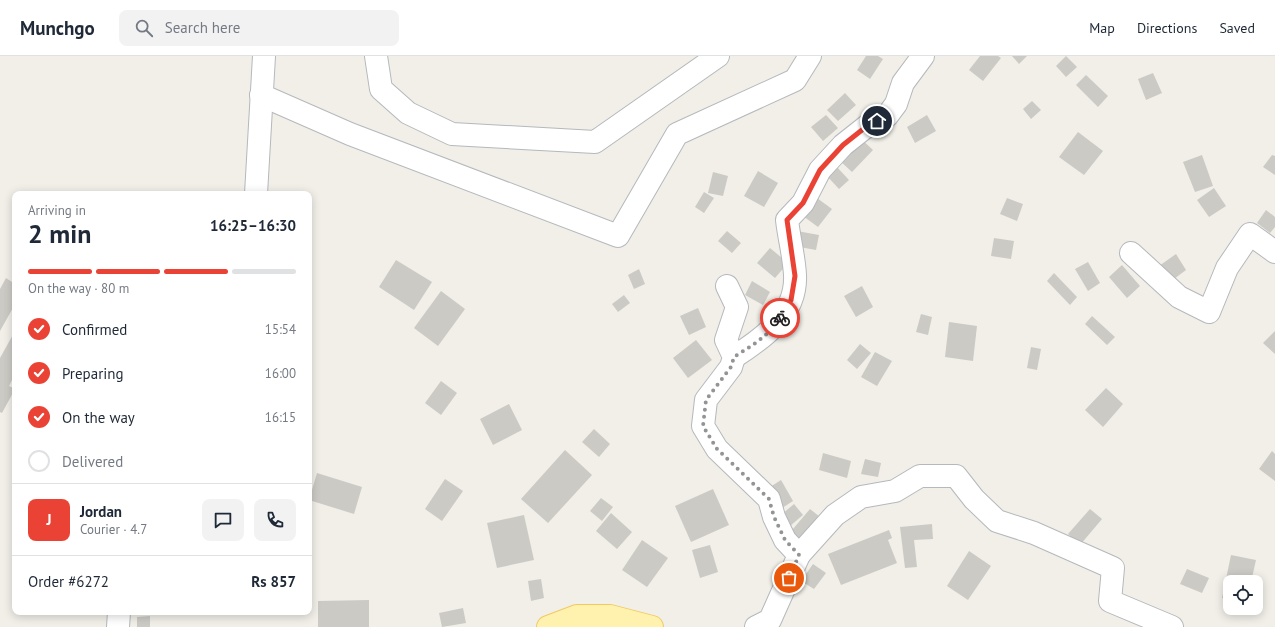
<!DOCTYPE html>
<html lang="en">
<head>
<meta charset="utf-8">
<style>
  :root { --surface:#fff; --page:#f2f2f3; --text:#1f2937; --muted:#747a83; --line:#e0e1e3; --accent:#ea4335 }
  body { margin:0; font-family:"PT Sans",sans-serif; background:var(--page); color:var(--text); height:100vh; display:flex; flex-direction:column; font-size:15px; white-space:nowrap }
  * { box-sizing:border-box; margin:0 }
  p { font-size:13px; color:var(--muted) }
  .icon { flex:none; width:22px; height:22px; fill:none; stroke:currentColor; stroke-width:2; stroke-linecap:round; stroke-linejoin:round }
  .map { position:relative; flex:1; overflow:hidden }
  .details { position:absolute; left:12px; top:135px; width:300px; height:424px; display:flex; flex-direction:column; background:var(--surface); border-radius:8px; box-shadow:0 2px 10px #0003 }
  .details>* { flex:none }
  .buttons { position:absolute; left:1223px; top:519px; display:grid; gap:8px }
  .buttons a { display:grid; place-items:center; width:40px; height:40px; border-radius:8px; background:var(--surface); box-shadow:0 2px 10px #0003; font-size:20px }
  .pin { position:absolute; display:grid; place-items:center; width:34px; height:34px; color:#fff; margin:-17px; border:2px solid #fff; border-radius:50%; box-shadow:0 1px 4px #0007 }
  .courier { position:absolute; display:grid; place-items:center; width:40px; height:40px; margin:-20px; border:3px solid #ea4335; border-radius:50%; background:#fff; color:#222; box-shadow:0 1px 5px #0007 }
  .head em { font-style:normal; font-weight:600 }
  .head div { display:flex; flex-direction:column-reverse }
  .head { display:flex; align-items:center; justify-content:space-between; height:68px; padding:0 16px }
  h1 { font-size:26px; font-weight:600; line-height:30px }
  .bar { display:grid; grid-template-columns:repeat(4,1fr); gap:6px 4px; align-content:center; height:48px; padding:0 16px }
  .bar i { height:5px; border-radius:3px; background:var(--line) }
  .bar .current { background:var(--accent) }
  .bar p { grid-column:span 4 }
  .line { display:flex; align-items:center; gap:10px; padding:0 16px; border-top:1px solid var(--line) }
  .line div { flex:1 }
  .round { display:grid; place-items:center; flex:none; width:42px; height:42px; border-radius:8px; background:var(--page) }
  ol { padding:0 16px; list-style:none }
  li { display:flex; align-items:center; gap:12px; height:44px }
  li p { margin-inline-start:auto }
  li .icon { padding:4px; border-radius:50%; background:var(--accent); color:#fff; stroke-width:4 }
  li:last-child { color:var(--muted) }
  li i { width:22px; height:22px; border:2px solid var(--line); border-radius:50% }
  header { display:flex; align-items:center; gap:24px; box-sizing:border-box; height:56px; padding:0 20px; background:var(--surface); border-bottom:1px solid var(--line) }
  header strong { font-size:19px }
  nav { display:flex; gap:22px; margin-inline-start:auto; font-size:14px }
  .search { width:280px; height:36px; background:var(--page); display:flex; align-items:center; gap:10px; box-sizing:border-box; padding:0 14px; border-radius:8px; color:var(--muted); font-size:15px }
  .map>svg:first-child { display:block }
  .building { fill:#cccac5 }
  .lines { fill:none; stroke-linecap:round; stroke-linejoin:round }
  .minor-casing { stroke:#b5b8bc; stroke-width:24 }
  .major-casing { stroke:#f2c960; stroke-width:24 }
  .minor { stroke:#fff; stroke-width:22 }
  .major { stroke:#fff2af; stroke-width:22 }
  .done { stroke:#929495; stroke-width:4; stroke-dasharray:0 7.2 }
  .route { stroke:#ea4335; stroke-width:5 }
</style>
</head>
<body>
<header>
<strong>Munchgo</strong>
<div class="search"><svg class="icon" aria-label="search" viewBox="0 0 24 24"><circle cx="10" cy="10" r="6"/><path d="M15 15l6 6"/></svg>Search here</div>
<nav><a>Map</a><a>Directions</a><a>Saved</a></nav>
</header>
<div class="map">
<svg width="1275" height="571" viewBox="0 0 1275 571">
  <rect width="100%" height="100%" fill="#f1efe8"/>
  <!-- building -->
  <g class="building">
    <path d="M866 0H878L883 3 870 23 857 14Z"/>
    <path d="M980 0H998L1001 2 983 25 969 14Z"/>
    <path d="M1012 0H1027L1019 8Z"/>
    <path d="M1066 0 1077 11 1066 21 1056 10Z"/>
    <path d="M1153 17 1162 37 1146 44 1138 23Z"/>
    <path d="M1086 19 1108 40 1098 51 1076 29Z"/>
    <path d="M845 37 856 49 838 65 827 54Z"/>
    <path d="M1032 45 1041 54 1031 63 1023 53Z"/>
    <path d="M826 59 838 72 823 85 811 71Z"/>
    <path d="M927 59 936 75 915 87 907 71Z"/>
    <path d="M1078 76 1103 95 1084 119 1059 101Z"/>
    <path d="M859 81 873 94 852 116 838 103Z"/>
    <path d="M1202 99 1213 130 1195 136 1183 106Z"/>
    <path d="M1272 99 1275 100V119L1263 111Z"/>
    <path d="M836 110 849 124 839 133 826 119Z"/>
    <path d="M758 115 778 127 764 151 744 140Z"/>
    <path d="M713 116 728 120 723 140 708 137Z"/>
    <path d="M1214 132 1226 150 1209 161 1197 144Z"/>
    <path d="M704 136 714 142 704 157 695 151Z"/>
    <path d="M817 142 832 153 818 171 803 160Z"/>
    <path d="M1007 142 1023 148 1017 165 1000 158Z"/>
    <path d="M1266 154 1275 161V171L1270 177 1257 167Z"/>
    <path d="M727 175 741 187 732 197 718 185Z"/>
    <path d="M797 175 819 179 816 194 794 190Z"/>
    <path d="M994 182 1014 185 1011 203 991 200Z"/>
    <path d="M770 192 788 207 775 222 757 207Z"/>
    <path d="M1176 198 1186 214 1170 226 1159 210Z"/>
    <path d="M396 204 432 226 414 254 379 231Z"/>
    <path d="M1088 206 1100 227 1088 235 1075 213Z"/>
    <path d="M1122 209 1140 230 1127 242 1109 221Z"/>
    <path d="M639 213 645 228 634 233 628 219Z"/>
    <path d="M1054 217 1077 241 1070 249 1047 225Z"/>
    <path d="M6 222 15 228V251L14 250 0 275V233Z"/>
    <path d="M752 225 770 236 763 249 745 239Z"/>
    <path d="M862 230 873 251 856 261 844 240Z"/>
    <path d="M441 235 465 253 438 290 414 272Z"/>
    <path d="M624 239 630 247 618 256 612 248Z"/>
    <path d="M698 252 706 271 689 279 680 260Z"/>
    <path d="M921 258 932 261 928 279 916 276Z"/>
    <path d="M1092 260 1115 281 1107 289 1085 268Z"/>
    <path d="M949 266 977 270 973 305 945 301Z"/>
    <path d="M15 275V318L9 330 15 333 2 357 0 356V302Z"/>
    <path d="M1275 275V298L1263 287Z"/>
    <path d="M696 284 712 304 688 322 673 302Z"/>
    <path d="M860 288 871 297 857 313 847 304Z"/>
    <path d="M1031 291 1041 293 1037 314 1027 312Z"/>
    <path d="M875 296 892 305 877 330 861 321Z"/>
    <path d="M441 325 457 337 441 359 425 347Z"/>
    <path d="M1106 332 1123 348 1103 371 1085 354Z"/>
    <path d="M509 348 522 374 493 389 480 363Z"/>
    <path d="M594 373 610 388 599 401 582 386Z"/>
    <path d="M565 394 592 419 548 467 521 443Z"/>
    <path d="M1272 395 1275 398V425L1259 413Z"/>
    <path d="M823 397 851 405 847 422 819 414Z"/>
    <path d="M865 403 881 407 878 421 861 418Z"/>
    <path d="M317 417 362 431 354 458 309 444Z"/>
    <path d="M445 423 463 435 442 465 425 453Z"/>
    <path d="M781 424 793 445 779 454 767 433Z"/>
    <path d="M713 433 729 469 691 486 675 450Z"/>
    <path d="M601 442 613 451 602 465 590 455Z"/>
    <path d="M794 448 803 459 790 470 781 459Z"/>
    <path d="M810 453 820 461 797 488 787 480Z"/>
    <path d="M1090 453 1102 463 1080 489 1068 478Z"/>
    <path d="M611 457 632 476 617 493 596 475Z"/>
    <path d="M524 459 534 504 497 512 487 467Z"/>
    <path d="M932 468 933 483 914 484 917 511 905 512 900 471Z"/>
    <path d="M889 474 892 482 888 484 897 507 841 529 828 498Z"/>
    <path d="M642 484 668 502 647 531 622 514Z"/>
    <path d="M710 489 718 516 700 522 692 494Z"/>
    <path d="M969 495 991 510 968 544 947 530Z"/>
    <path d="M1231 499 1256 504 1251 526H1230V544L1222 542Z"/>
    <path d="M813 508 826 517 814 533 801 525Z"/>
    <path d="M1187 513 1209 522 1202 537 1180 528Z"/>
    <path d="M541 523 544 542 531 545 528 525Z"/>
    <path d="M369 544V571H318V545Z"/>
    <path d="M463 552 466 567 442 571 439 557Z"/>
    <path d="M150 560V571H137V561Z"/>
  </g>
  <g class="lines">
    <!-- minor casing -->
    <g class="minor-casing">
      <g id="minor">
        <path d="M376 0 381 33 408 57 452 78 595 86 718 0"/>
        <path d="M261 39 350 78 618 180 677 78 795 24 810 0"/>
        <path d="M256 138 264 0"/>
        <path d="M1131 197 1179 241 1209 256 1227 212 1250 178 1275 196"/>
        <path d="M727 230 737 251 726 284 734 301 731 311 706 344 703 370 717 393 769 443 774 461 785 484 799 499"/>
        <path d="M734 301C764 282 797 258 795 219 794 200 789 182 787 164L803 147 820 114 843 89 867 70 887 60 896 48 903 27 923 0"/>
        <path d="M118 571 119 556"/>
        <path d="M756 571 770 564 799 499 835 459 861 441 895 435 920 420H956L974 443 997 465 1034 477 1113 512 1110 545 1172 571"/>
      </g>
    </g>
    <!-- major casing -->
    <g class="major-casing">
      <path id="major" d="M548 571 577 560H610L652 571"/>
    </g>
    <!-- minor -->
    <use href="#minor" class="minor"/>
    <!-- major -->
    <use href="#major" class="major"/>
  </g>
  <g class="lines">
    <!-- done -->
    <path class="done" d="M780 262C769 280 751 290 734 301L731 311 706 344 703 370 717 393 769 443 774 461 785 484 799 499 789 522"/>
    <!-- route -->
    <path class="route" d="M780 262 791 244 795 220 787 164 803 147 820 114 843 89 867 70 877 65"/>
  </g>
</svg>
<div class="buttons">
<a><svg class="icon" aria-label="locate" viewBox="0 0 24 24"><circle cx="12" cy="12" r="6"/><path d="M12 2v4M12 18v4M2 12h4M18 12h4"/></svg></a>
</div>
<div class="pin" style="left:789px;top:522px;background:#ea580c"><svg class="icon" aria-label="bag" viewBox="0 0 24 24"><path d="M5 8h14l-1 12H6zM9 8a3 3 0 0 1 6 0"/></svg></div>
<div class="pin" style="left:877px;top:65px;background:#1f2937"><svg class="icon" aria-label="home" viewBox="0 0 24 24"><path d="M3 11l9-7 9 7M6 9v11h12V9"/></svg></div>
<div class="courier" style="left:780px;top:262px"><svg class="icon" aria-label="bike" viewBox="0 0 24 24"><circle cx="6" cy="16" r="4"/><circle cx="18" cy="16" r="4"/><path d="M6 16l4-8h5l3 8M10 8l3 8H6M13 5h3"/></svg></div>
<section class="details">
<div class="head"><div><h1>2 min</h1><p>Arriving in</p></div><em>16:25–16:30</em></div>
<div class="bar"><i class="current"></i><i class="current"></i><i class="current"></i><i></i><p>On the way · 80 m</p></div>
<ol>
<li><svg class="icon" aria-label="check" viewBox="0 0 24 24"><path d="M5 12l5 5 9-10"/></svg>Confirmed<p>15:54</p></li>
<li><svg class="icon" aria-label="check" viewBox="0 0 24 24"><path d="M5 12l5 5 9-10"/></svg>Preparing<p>16:00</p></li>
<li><svg class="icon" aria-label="check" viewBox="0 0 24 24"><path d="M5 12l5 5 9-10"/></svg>On the way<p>16:15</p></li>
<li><i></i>Delivered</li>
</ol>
<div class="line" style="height:72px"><b class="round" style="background:var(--accent);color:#fff">J</b><div><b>Jordan</b><p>Courier · 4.7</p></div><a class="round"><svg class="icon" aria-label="chat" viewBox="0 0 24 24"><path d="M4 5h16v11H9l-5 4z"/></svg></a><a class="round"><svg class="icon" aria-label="phone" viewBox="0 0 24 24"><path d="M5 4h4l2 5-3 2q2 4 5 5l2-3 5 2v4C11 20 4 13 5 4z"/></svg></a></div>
<div class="line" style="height:52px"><div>Order #6272</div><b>Rs 857</b></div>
</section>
</div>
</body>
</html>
